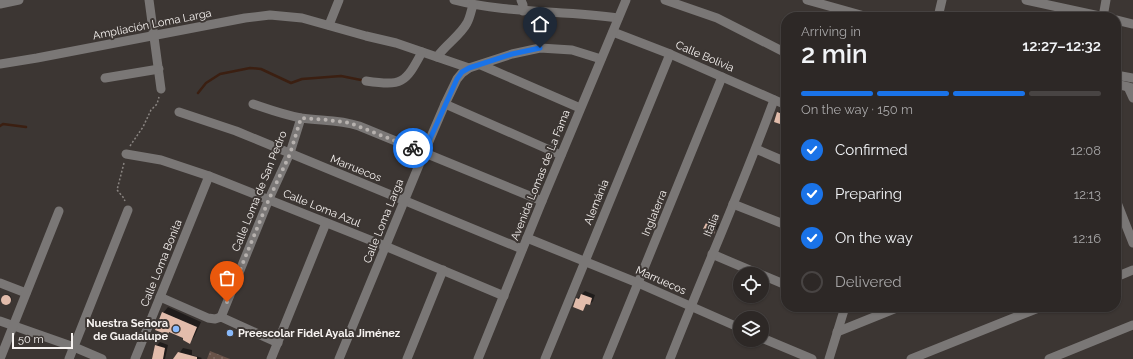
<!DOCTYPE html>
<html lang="en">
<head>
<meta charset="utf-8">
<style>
  :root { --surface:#2d2826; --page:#393432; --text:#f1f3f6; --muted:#a7a6a7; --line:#484443; --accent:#1a73e8 }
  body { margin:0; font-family:Raleway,sans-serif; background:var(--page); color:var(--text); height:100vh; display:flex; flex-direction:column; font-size:15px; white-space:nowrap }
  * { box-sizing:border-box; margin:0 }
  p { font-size:13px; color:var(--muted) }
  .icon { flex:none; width:22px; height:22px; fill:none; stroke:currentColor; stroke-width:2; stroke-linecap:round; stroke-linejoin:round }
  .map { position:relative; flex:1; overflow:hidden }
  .panel { position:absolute; left:781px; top:12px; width:340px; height:300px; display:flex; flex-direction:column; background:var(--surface); border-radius:16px; box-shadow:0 1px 3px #0004,0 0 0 1px var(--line) }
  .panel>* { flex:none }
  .fabs { position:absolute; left:733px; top:267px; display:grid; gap:8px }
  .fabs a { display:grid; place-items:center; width:36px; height:36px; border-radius:50%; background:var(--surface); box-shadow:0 1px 3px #0004,0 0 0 1px var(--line); font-size:20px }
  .scale { position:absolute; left:12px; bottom:10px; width:61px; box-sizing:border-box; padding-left:4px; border:2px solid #f7f3f1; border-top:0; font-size:11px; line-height:14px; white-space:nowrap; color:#f7f3f1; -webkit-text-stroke:3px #3c3633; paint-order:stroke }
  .pin { position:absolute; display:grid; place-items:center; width:34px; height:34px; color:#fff; margin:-41px -17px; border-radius:50% 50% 50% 0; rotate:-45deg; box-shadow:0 0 4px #0007 }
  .pin .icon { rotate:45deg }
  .courier { position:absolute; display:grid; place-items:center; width:40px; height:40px; margin:-20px; border:3px solid #1a73e8; border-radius:50%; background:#fff; color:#222; box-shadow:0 1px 5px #0007 }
  .overview em { font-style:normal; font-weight:600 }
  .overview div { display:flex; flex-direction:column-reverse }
  .overview { display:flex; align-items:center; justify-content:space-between; height:68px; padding:0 20px }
  h1 { font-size:26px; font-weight:600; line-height:30px }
  .bar { display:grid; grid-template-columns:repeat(4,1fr); gap:6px 4px; align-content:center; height:48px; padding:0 20px }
  .bar i { height:5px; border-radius:3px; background:var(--line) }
  .bar .current { background:var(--accent) }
  .bar p { grid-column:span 4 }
  ol { padding:0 20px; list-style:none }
  li { display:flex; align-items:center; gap:12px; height:44px }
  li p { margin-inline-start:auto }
  li .icon { padding:4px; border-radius:50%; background:var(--accent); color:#fff; stroke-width:4 }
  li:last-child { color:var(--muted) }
  li i { width:22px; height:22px; border:2px solid var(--line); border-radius:50% }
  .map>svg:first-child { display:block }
  .grass { fill:url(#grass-dots) }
  .shadow { fill:#0007 }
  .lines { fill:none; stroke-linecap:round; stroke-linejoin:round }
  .stream { stroke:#3b1f11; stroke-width:2.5 }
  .building { fill:#e2bcab }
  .path { stroke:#8a8582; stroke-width:1.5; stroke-dasharray:2 2; stroke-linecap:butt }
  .minor { stroke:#7a7776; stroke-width:9 }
  .done { stroke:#b6b1ae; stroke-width:4; stroke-dasharray:0 7.2 }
  .route { stroke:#1a73e8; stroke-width:5 }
  .poi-dot { fill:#89bafc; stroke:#3c3633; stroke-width:1.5 }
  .labels { text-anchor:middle; stroke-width:4; stroke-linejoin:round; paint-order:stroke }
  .street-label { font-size:11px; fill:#f7f3f1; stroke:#3c3633 }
  .poi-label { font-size:11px; font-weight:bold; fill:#f7f3f1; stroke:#3c3633; text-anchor:end }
</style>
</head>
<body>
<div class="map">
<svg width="1133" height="359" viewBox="0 0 1133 359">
  <defs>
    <pattern id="grass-dots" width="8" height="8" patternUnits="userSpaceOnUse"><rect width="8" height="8" fill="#695349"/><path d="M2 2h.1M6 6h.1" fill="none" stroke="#7f6c64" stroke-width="1.8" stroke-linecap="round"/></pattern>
  </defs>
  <rect width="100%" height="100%" fill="#3c3633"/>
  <!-- grass -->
  <path class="grass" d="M210 351 230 359H207Z"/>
  <!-- shadow -->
  <g class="shadow">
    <path d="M781 110 786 111V125L778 113Z"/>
    <path d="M710 220 719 224 717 229 714 232 707 224Z"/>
    <path d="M585 291 595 295 593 301 590 304 587 303 583 310 577 299Z"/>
    <circle cx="7" cy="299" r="4.5"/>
    <path d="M168 307 201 322 194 337 189 342 185 338 170 332 168 334 163 313Z"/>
    <path d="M160 342 168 345 165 359H153L156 346Z"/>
    <path d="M183 348 192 350V355L202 358 201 359H175Z"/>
  </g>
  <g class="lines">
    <!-- stream -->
    <g class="stream">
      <path d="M198 93 206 83 220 74 250 68 261 69 291 83 302 79 341 76 361 80"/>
      <path d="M0 126 3 124 26 127"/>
    </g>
  </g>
  <!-- building -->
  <g class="building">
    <path d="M777 112 786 115V126L774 122Z"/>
    <path d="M706 223 716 227 714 234 703 229Z"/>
    <path d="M581 294 592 298 590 305 586 304 583 311 573 307 576 298 579 299Z"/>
    <circle cx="6" cy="300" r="5"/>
    <path d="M162 312 197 327 190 344 183 340V338L169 332 168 335 155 330Z"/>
    <path d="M155 345 165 348 163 359H152Z"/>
    <path d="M178 352 197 357V359H173Z"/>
  </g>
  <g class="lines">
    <!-- path -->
    <g class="path">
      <path d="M130 146 143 127 151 110 157 104 159 97"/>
      <path d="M124 163 117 190 123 197 125 201"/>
    </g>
    <!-- minor -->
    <g class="minor">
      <path d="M149 0 161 89"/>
      <path d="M454 0C508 14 563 10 618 18"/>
      <path d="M521 0 523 5V11"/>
      <path d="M665 0 717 18 786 53"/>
      <path d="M807 0 868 17"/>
      <path d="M1026 0 1104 17"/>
      <path d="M0 4 19 0"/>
      <path d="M938 17 942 0"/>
      <path d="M1103 17 1106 0"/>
      <path d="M1116 20 1133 24"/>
      <path d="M329 25 339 0"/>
      <path d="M613 32 670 54 786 105"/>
      <path d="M437 57C446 44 460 36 467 23 470 18 471 11 473 5"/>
      <path d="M0 64 37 58 245 18 270 15 302 18 366 36 396 43 469 68"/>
      <path d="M481 65 580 108"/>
      <path d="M1116 75 1133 78"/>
      <path d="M105 78 159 69"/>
      <path d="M366 81C402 86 405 84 422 52"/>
      <path d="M1116 84 1133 88"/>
      <path d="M1128 87 1133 98"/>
      <path d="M253 104C268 109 284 115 301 118 321 121 338 119 359 126L542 201"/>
      <path d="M445 104 561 155"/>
      <path d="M179 112 236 131 522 249"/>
      <path d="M756 149 786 162"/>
      <path d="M126 154 161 160 209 176 385 246 504 296"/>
      <path d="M1116 200 1133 243"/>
      <path d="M733 204 786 225"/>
      <path d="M527 238 638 283 740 328"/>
      <path d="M712 254 759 274"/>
      <path d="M762 275 786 285"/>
      <path d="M1116 277 1133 270"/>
      <path d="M0 283 26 293"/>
      <path d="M160 297 208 318 215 319 221 317 278 343"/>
      <path d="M221 317 269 199 290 153 301 118"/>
      <path d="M0 321 74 347 102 359"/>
      <path d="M837 332 899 307"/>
      <path d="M762 338 812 359"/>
      <path d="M0 359 59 211"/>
      <path d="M69 359 128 210"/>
      <path d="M135 359 209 176"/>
      <path d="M271 359 326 223"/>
      <path d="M339 359 424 153 445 104 457 79 462 73 469 68 512 54 540 48 572 50 601 59"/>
      <path d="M407 359 443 270"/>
      <path d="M478 359 542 201 626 0"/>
      <path d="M545 359 670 54"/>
      <path d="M607 359 722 77"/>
      <path d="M670 359C704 272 742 187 774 100"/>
      <path d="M829 359 845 307"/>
      <path d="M911 359 1041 307"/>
      <path d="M1049 359 1133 325"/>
    </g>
  </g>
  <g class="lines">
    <!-- done -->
    <path class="done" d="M227 302 269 199 290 154 301 118 328 120 350 123 413 148"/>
    <!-- route -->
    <path class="route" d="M413 148 424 152 457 79 462 72 469 68 512 54 540 48"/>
  </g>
  <!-- markers -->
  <g class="poi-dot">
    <circle cx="176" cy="329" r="4"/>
    <circle cx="230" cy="333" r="4"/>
  </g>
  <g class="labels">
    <!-- street labels -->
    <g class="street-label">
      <text transform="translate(152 24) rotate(-11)" y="4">Ampliación Loma Larga</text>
      <text transform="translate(705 56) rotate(23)" y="4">Calle Bolivia</text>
      <text transform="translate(356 168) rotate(22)" y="4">Marruecos</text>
      <text transform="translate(540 175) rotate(-68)" y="4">Avenida Lomas de La Fama</text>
      <text transform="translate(259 191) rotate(-68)" y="4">Calle Loma de San Pedro</text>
      <text transform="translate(596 202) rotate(-68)" y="4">Alemánia</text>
      <text transform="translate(322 208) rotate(22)" y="4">Calle Loma Azul</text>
      <text transform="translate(654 213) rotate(-68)" y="4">Inglaterra</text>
      <text transform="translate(383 221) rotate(-68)" y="4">Calle Loma Larga</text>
      <text transform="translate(711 225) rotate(-68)" y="4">Italia</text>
      <text transform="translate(161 263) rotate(-68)" y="4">Calle Loma Bonita</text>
      <text transform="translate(661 280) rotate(24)" y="4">Marruecos</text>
    </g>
    <!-- poi labels -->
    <g class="poi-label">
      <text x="168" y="327">Nuestra Señora<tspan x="168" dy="13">de Guadalupe</tspan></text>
      <text x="238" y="337" text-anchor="start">Preescolar Fidel Ayala Jiménez</text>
    </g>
  </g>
</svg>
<div class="fabs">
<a><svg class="icon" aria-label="locate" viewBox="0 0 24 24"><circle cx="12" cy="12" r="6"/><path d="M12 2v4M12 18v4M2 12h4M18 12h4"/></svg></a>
<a><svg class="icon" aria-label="layers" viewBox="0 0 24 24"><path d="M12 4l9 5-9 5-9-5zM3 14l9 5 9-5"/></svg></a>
</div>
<div class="scale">50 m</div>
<div class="pin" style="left:227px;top:302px;background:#ea580c"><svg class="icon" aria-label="bag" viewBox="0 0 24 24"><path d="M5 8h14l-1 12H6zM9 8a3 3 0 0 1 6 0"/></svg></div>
<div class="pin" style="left:540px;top:48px;background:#1f2937"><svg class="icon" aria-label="home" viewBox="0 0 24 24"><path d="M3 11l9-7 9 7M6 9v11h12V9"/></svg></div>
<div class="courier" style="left:413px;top:148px"><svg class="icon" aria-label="bike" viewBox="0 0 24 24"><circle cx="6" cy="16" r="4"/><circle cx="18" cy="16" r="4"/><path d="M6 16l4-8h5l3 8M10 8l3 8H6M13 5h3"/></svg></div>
<section class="panel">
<div class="overview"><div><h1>2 min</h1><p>Arriving in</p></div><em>12:27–12:32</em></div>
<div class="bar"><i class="current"></i><i class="current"></i><i class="current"></i><i></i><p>On the way · 150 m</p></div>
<ol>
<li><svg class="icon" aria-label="check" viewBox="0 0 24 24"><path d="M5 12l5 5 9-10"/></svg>Confirmed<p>12:08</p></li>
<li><svg class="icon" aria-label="check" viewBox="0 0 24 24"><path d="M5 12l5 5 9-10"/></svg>Preparing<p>12:13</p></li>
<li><svg class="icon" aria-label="check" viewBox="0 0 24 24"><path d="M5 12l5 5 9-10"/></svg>On the way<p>12:16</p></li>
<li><i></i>Delivered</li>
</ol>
</section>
</div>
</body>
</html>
